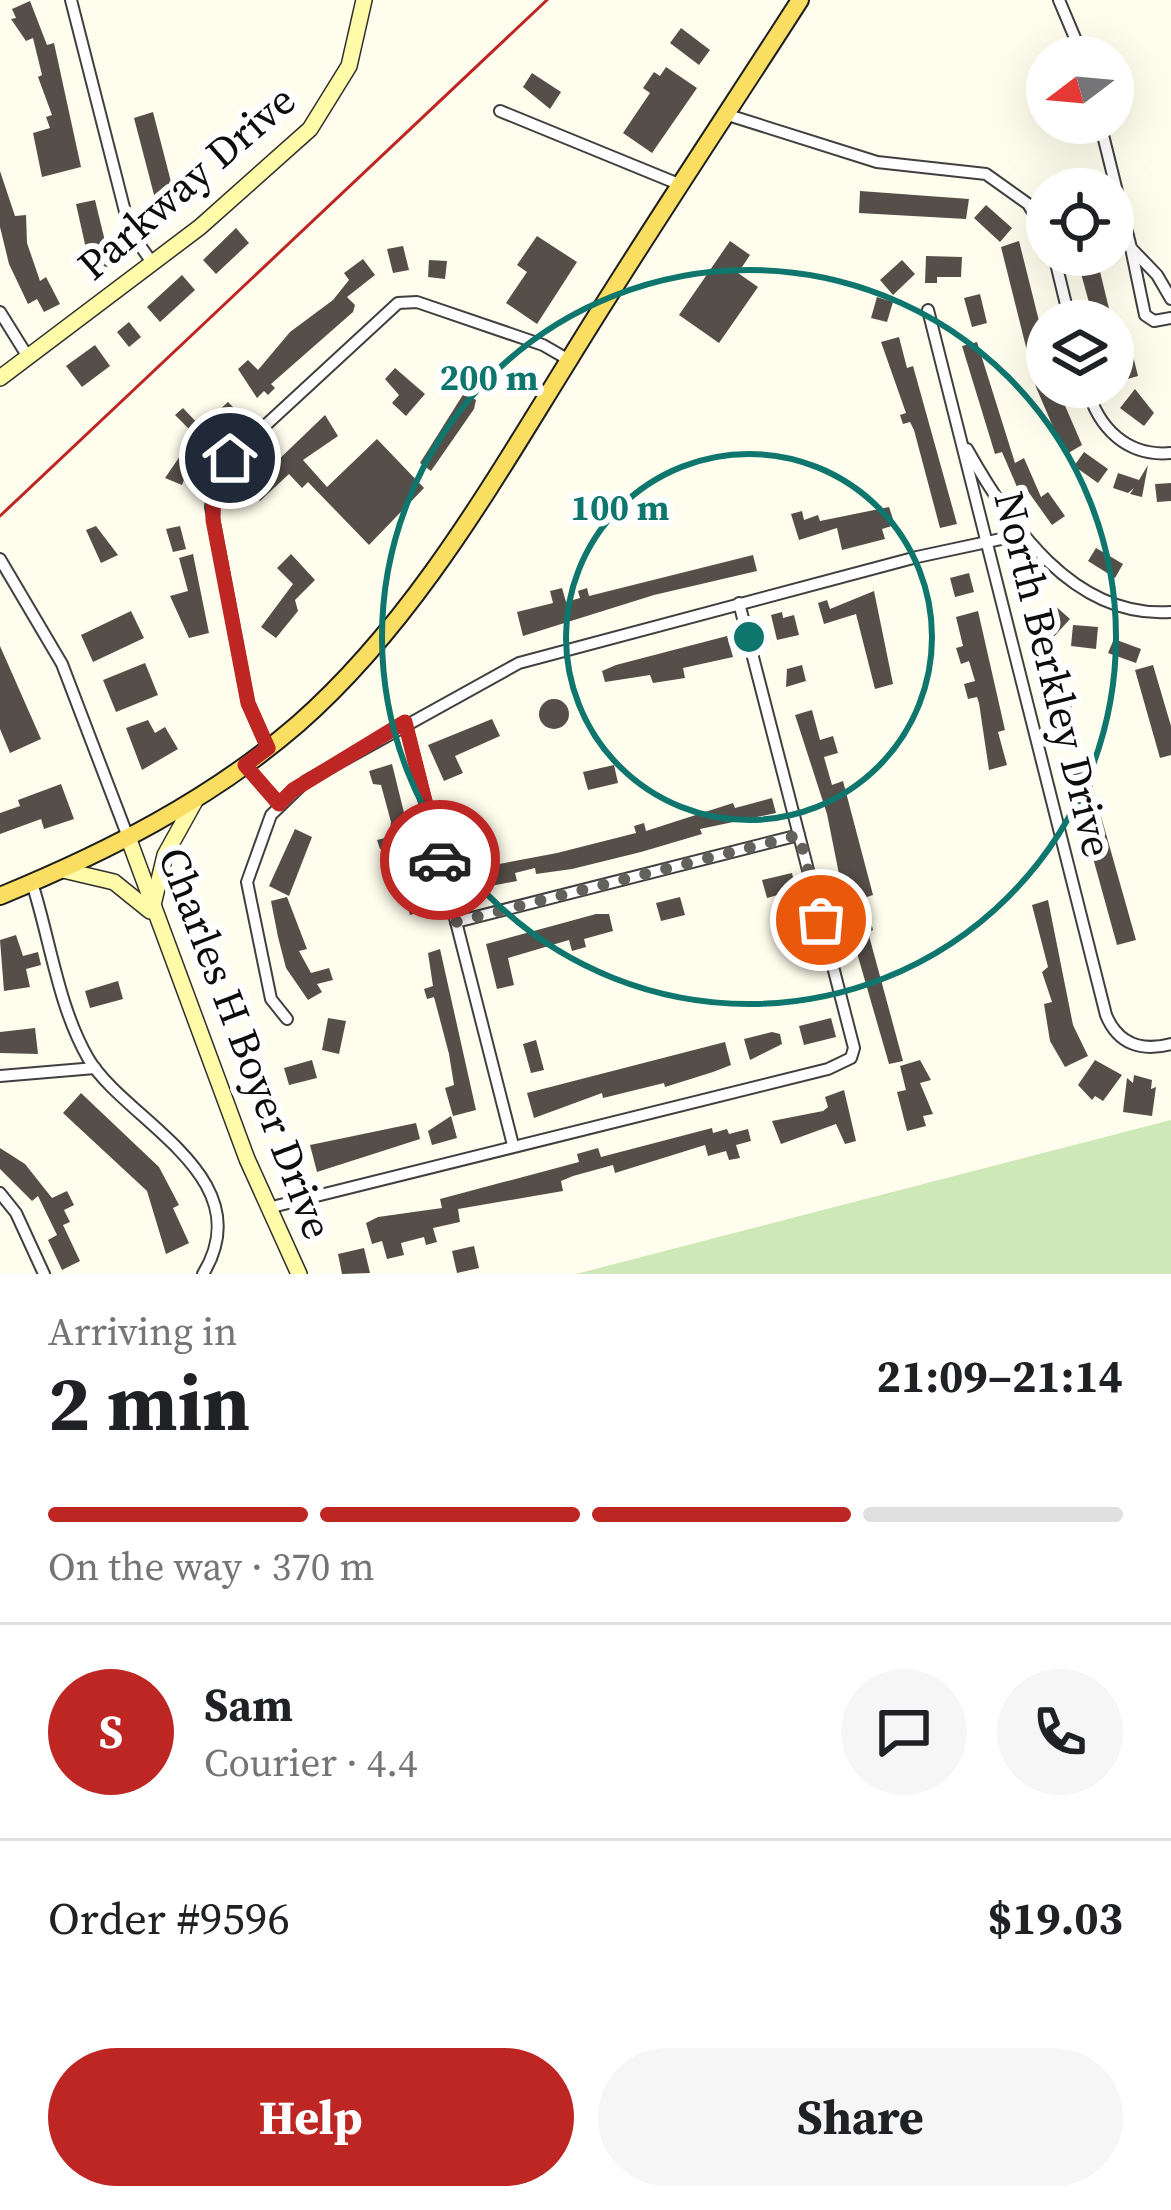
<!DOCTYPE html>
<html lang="en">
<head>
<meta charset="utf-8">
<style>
  :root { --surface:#fff; --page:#f6f6f6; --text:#202124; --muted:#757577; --line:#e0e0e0; --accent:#be2624 }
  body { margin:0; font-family:"Source Serif 4",serif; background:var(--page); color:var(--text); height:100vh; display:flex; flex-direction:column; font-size:45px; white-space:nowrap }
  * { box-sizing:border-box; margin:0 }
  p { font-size:39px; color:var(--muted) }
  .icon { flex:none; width:66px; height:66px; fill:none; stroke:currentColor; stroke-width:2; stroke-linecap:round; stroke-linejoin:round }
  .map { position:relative; height:1274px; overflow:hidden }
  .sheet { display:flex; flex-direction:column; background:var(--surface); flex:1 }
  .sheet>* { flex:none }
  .needle { width:78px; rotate:254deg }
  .fabs { position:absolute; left:1026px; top:36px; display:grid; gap:24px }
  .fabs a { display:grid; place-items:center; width:108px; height:108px; border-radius:50%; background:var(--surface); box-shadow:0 12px 48px #0002; font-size:60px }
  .pin { position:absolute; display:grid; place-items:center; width:102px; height:102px; color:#fff; margin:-51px; border:6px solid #fff; border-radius:50%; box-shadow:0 3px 12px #0007 }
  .courier { position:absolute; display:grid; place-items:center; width:120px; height:120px; margin:-60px; border:9px solid #be2624; border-radius:50%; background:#fff; color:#222; box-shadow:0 3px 15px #0007 }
  .summary em { font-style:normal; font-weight:700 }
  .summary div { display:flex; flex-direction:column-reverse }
  .summary { display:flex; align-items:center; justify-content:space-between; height:204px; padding:0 48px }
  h1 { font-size:78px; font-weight:700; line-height:90px }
  .bar { display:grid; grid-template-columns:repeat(4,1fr); gap:18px 12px; align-content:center; height:144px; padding:0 48px }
  .bar i { height:15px; border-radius:9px; background:var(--line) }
  .bar .current { background:var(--accent) }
  .bar p { grid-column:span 4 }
  .line { display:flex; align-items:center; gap:30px; padding:0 48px; border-top:3px solid var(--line) }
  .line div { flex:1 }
  .round { display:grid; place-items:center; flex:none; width:126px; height:126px; border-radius:63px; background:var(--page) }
  .action { display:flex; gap:24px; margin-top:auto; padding:24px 48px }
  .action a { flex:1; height:138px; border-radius:72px; background:var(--accent); color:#fff; font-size:48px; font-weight:700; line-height:138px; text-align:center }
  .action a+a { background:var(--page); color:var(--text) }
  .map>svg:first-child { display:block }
  .green { fill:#cee9b7 }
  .building { fill:#564f49 }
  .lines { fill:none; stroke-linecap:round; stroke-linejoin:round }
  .street-casing { stroke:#404040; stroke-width:14 }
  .secondary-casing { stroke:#2f2f2f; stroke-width:18 }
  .primary-casing { stroke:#1e1e1e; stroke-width:20 }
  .street { stroke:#fff; stroke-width:10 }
  .secondary { stroke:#fffba8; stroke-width:15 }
  .primary { stroke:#f9de62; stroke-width:16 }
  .rail { stroke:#be2624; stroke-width:3 }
  .done { stroke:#62615b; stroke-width:12; stroke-dasharray:0 21.6 }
  .route { stroke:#be2624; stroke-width:15 }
  .ring { fill:none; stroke:#0f766e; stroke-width:6 }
  .labels { text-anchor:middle; stroke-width:12; stroke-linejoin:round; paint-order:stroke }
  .street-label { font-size:42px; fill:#0d0d0d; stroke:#fff }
  .centre { fill:#0f766e; stroke:#fff; stroke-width:6 }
  .ring-label { font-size:36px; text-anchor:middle; font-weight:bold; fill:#0f766e; stroke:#fff; stroke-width:12; stroke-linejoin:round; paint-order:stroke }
</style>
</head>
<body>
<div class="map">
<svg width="1171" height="1274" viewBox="0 0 1171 1274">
  <rect width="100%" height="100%" fill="#fffded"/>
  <!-- green -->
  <path class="green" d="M1171 1120V1274H576Z"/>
  <!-- building -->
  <g class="building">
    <path d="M30 1 47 45 54 43 81 167 42 177 33 133 50 128 46 117 52 115 38 77 42 75 33 38 26 41 11 19 16 18 12 9Z"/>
    <path d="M681 28 710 50 699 65 670 43Z"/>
    <path d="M666 67 697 88 652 153 623 133 650 93 643 88 654 72 660 76Z"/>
    <path d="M532 73 561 92 550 109 523 87Z"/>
    <path d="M153 112 178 209 159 214 134 118Z"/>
    <path d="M0 171 15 216 26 215 27 243 40 281 46 277 60 304 44 312 37 299 28 304 9 264 0 227Z"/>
    <path d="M860 191 969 199 966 219 859 213Z"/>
    <path d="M95 200 111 266 91 271 76 204Z"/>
    <path d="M986 205 1012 228 1000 242 974 218Z"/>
    <path d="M236 228 249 243 216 274 203 260Z"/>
    <path d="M537 236 577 262 537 324 506 303 527 272 517 265Z"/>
    <path d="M730 241 750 255 738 273 758 287 719 343 679 315Z"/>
    <path d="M1019 241 1047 353V387H1057L1082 445 1065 455 1036 387 1001 247Z"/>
    <path d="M403 246 409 270 393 273 387 249Z"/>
    <path d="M1076 255H1096L1112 321H1094Z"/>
    <path d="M926 256 962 257 961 277H937V283H925Z"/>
    <path d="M363 259 375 275 347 297 355 305 353 312 271 384 275 388 268 395 264 391 257 398 238 369 248 360 258 370 290 332 333 300 349 280 344 273Z"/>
    <path d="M429 260 447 261 445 279 428 277Z"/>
    <path d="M902 260 915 274 893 295 880 280Z"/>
    <path d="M182 275 195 290 160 322 147 307Z"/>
    <path d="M980 294 987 323 972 327 964 298Z"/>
    <path d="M877 297 893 302 887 322 871 318Z"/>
    <path d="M129 322 141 337 129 347 117 332Z"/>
    <path d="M899 337 907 368 913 366 957 524 940 528 914 430 910 422 903 424 900 415 906 413 881 342Z"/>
    <path d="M977 342 1015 463 1024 458 1041 497 1048 492 1065 516 1052 525 1027 490 1020 494 1002 452 995 454 962 346Z"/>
    <path d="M95 345 110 366 82 387 66 366Z"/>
    <path d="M1131 348 1138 376 1113 383V352Z"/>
    <path d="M395 368 425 394 406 416 392 403 399 395 385 379Z"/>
    <path d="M1135 389 1154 413 1144 426 1120 408Z"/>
    <path d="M464 393 476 400 474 409 431 471 420 463Z"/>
    <path d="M228 402 240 414 192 459 182 485 165 478 189 443 184 437 191 431 175 415 183 408 201 427Z"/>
    <path d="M325 415 338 436 303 460 327 487 377 439 424 488 369 545 308 482 302 488 289 474 260 501 248 489Z"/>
    <path d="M1084 452 1108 469 1098 483 1074 466Z"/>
    <path d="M1148 465 1142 497 1130 494 1134 488 1128 493 1113 488 1118 473 1139 480Z"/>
    <path d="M1171 483V501L1157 502 1155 484Z"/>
    <path d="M889 507 895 525 882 529 885 539 842 550 837 528 799 540 791 514 802 511 804 520 818 515 820 521Z"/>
    <path d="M96 526 118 555 101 563 86 530Z"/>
    <path d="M180 526 186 549 173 552 166 529Z"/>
    <path d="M1096 548 1123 564 1115 578 1088 561Z"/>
    <path d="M193 554 209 633 189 638 170 596 188 591 179 558Z"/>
    <path d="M291 554 315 580 295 600 298 611 276 638 261 627 293 584 277 568Z"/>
    <path d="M753 555 757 571 654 595 523 636 517 612 553 603 550 591 562 588 566 602 580 598 578 591 587 588 589 596Z"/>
    <path d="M969 573 974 592 955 597 950 578Z"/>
    <path d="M874 591 893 684 875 689 856 614 824 624 818 603 827 600 830 609Z"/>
    <path d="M1052 603 1070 619 1050 641 1031 625Z"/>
    <path d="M131 611 144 638 93 662 81 635Z"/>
    <path d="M978 611 1005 730 998 732 1007 765 989 770 979 703 977 697 968 699 964 684 975 681 969 661 961 664 956 648 963 646 956 617Z"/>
    <path d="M782 612 783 618 794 615 799 635 777 640 771 615Z"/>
    <path d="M1073 625 1098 627 1096 649 1071 646Z"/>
    <path d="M727 636 733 657 683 668 685 678 653 683 650 675 605 682 602 671 616 665Z"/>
    <path d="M1114 639 1141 649 1136 663 1108 653Z"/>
    <path d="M0 646 41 739 10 753 0 729Z"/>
    <path d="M145 663 158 695 116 712 103 680Z"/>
    <path d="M802 665 806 681 786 687 787 669Z"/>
    <path d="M1153 665 1171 726V755L1160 758 1135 670Z"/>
    <path d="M1066 685 1079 737 1062 741 1048 690Z"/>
    <circle cx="554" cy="714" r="15"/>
    <path d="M812 710 820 740 833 736 838 753 824 757 832 785 843 781 873 895 864 898 873 930 868 932 903 1061 889 1064 855 946 846 908 852 906 846 882 841 884 827 814 795 715Z"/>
    <path d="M492 719 500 736 455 756 463 773 444 781 428 745Z"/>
    <path d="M148 720 155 733 165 727 178 749 142 770 126 728Z"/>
    <path d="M1084 756 1136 940 1117 945 1066 760Z"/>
    <path d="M392 764 411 841 380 849 377 840 389 837 391 822 381 785 373 784 369 771Z"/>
    <path d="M614 765 618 783 588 790 583 772Z"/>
    <path d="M61 784 74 819 44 829 41 819 0 834V813L20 806 18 800Z"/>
    <path d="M772 798 776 813 700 829 702 834 641 852 572 869 536 874 535 868 515 873 517 881 470 890 464 864 481 860 483 867 557 853 636 833 634 826 644 823 646 831 733 803 735 808Z"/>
    <path d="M295 829 312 837 289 896 269 886Z"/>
    <path d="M792 873 796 890 767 898 762 880Z"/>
    <path d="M420 886 427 910 410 915 403 891Z"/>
    <path d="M287 897 307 949 299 951 311 973 329 968 333 980 317 984 322 992 308 1000 286 968 278 937 271 901Z"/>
    <path d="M680 897 685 915 661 921 656 903Z"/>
    <path d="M1048 900 1073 1025 1088 1056 1065 1067 1050 1041 1044 1004 1052 1002 1042 972 1048 967 1032 905Z"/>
    <path d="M803 908 807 922 780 930 776 916Z"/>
    <path d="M596 914H609L613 931 584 939 586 947 572 951 569 940 508 958 514 985 497 989 486 944Z"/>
    <path d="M16 935 23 956 38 952 41 965 26 969 30 987 4 991 0 940Z"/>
    <path d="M440 949 476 1110 453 1116 445 1088 454 1085 449 1054 434 997 427 999 424 989 433 986 428 953Z"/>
    <path d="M118 981 123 999 90 1008 85 991Z"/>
    <path d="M328 1018 346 1021 339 1054 322 1050Z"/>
    <path d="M831 1018 836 1037 804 1045 799 1026Z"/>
    <path d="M35 1028 38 1054 0 1053V1032Z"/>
    <path d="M772 1032 780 1034 782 1044 750 1060 744 1039Z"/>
    <path d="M536 1040 544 1070 531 1073 523 1044Z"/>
    <path d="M725 1042 731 1065 713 1072 665 1087 664 1083 603 1098 602 1093 534 1118 527 1093Z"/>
    <path d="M312 1060 317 1078 289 1085 284 1068Z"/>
    <path d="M920 1060 931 1080 920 1083 933 1114 923 1116 926 1126 907 1131 897 1092 906 1090 900 1066Z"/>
    <path d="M1095 1060 1122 1075 1103 1101 1095 1096 1092 1100 1078 1085Z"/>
    <path d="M1134 1075 1152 1080 1151 1089 1156 1087 1152 1116 1123 1112 1127 1078 1133 1083Z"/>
    <path d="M844 1090 856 1141 845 1144 836 1124 781 1144 772 1121 823 1111 828 1107 825 1097Z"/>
    <path d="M81 1093 159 1167 179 1205 173 1208 189 1243 166 1254 147 1191 63 1113Z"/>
    <path d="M451 1116 457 1138 432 1145 428 1131Z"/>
    <path d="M416 1123 420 1139 317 1172 310 1145Z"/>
    <path d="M712 1128 713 1133 727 1129 729 1134 748 1129 751 1141 736 1145 740 1158 729 1160 726 1151 708 1156 705 1145 615 1173 613 1165 573 1176 561 1181 563 1191 458 1209 460 1222 433 1228 437 1242 426 1245 424 1237 401 1243 404 1255 387 1259 382 1241 372 1244 366 1223 378 1217 442 1208 440 1199 579 1162 577 1154 598 1148 601 1157Z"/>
    <path d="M0 1148 25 1164 52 1198 67 1191 74 1205 64 1210 70 1222 63 1225 80 1261 62 1270 48 1240 57 1235 38 1196 32 1201 0 1169Z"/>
    <path d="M474 1246 479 1268 457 1273 452 1251Z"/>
    <path d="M364 1248 370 1273 342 1274 338 1254Z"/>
  </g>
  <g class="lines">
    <!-- street casing -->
    <g class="street-casing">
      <g id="street">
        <path d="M71 0 130 231 153 264"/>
        <path d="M1059 0 1083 57"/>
        <path d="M500 111 681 185"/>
        <path d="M728 115 877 162 986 174 1028 204 1047 235"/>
        <path d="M1100 123 1131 248 1157 275 1171 299"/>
        <path d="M1131 248 1145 315 1154 321 1171 318"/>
        <path d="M1054 255 1070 321"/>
        <path d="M928 310 1106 1015C1118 1044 1141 1052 1171 1044"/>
        <path d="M0 312 28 357"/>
        <path d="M1087 387C1098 428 1127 457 1171 453"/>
        <path d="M967 449C1009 524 1073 619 1171 612"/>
        <path d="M0 559 62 664 128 837"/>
        <path d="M405 722 513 1145"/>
        <path d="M268 748 248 703 211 507 215 483 230 458 398 303 417 302 543 345 569 360"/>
        <path d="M245 765 279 804"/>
        <path d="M32 883C50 939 58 1006 88 1058 124 1120 263 1176 203 1274"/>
        <path d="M456 922 799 835"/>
        <path d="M287 1019 271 999 247 882 271 815 306 781 519 663 917 557 1020 535"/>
        <path d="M0 1076 95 1068"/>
        <path d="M0 1193 16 1213 44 1274"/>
        <path d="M268 1208 828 1069 851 1058 854 1048 739 603"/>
      </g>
    </g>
    <!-- secondary casing -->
    <g class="secondary-casing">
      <g id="secondary">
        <path d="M0 378 200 227 310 129 349 66 364 0"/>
        <path d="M128 837 247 1159 299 1274"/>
        <path d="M63 870 114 882 150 911"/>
        <path d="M152 909 165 855 195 801"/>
      </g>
    </g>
    <!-- primary casing -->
    <g class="primary-casing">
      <path id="primary" d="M0 896C107 852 210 800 298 724 412 624 490 487 569 360 643 239 723 120 800 0"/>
    </g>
    <!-- street -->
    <use href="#street" class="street"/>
    <!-- secondary -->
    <use href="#secondary" class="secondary"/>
    <!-- primary -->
    <use href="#primary" class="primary"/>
    <!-- rail -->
    <path class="rail" d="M0 516 547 0"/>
  </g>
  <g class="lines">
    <!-- done -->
    <path class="done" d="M440 860 456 922 799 835 821 920"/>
    <!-- route -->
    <path class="route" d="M230 458 214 483 213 520 248 703 268 748 245 765 279 804 293 790 405 722 440 860"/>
  </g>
  <!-- distance rings -->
  <g class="ring">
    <circle cx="749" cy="637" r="183"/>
    <circle cx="749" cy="637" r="367"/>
  </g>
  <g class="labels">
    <!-- street labels -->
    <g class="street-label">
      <text transform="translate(186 182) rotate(-41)" y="15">Parkway Drive</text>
      <text transform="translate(1054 674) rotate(76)" y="15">North Berkley Drive</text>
      <text transform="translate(246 1043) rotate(69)" y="15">Charles H Boyer Drive</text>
    </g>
  </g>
  <circle cx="749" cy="637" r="18" class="centre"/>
  <g class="ring-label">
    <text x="489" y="390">200 m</text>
    <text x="620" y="520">100 m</text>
  </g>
</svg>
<div class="fabs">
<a><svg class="needle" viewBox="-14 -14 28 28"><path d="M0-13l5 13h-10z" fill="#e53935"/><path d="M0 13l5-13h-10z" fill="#757577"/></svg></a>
<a><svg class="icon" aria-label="locate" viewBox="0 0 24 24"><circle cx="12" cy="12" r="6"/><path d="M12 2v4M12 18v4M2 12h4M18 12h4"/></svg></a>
<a><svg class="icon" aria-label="layers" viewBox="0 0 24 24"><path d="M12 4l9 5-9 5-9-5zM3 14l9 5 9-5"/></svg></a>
</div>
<div class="pin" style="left:821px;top:920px;background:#ea580c"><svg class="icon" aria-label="bag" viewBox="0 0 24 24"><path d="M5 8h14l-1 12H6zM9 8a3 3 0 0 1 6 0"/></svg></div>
<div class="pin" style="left:230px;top:458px;background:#1f2937"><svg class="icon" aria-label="home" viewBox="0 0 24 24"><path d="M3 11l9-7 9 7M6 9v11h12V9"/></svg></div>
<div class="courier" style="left:440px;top:860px"><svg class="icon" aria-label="car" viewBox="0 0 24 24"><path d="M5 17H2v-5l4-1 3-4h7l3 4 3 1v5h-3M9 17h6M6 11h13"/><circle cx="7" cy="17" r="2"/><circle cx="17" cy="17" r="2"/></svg></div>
</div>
<section class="sheet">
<div class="summary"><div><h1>2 min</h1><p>Arriving in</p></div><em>21:09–21:14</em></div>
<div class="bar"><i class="current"></i><i class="current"></i><i class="current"></i><i></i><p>On the way · 370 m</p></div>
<div class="line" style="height:216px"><b class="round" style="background:var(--accent);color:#fff">S</b><div><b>Sam</b><p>Courier · 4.4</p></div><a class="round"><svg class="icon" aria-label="chat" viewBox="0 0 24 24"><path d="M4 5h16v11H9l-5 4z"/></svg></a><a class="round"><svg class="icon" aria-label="phone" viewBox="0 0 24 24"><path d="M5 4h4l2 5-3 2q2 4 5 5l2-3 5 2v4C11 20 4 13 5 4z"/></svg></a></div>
<div class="line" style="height:156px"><div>Order #9596</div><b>$19.03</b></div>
<div class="action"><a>Help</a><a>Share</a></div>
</section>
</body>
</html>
